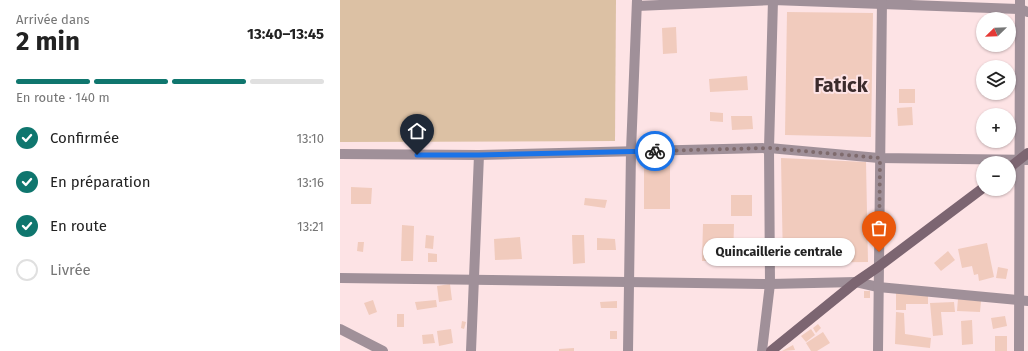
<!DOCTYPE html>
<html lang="fr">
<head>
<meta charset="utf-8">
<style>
  :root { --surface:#fff; --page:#f6f6f6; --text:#222; --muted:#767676; --line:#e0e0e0; --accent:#0f766e }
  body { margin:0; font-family:"Fira Sans",sans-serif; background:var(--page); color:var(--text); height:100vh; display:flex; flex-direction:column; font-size:15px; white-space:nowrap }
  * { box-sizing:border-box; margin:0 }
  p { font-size:13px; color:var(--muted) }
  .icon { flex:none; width:22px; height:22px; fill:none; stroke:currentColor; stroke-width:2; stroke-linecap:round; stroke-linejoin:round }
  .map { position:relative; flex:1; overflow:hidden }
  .details { display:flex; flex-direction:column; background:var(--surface); width:340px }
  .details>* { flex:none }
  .needle { width:26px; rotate:247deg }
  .controls { position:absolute; left:636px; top:12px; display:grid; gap:8px }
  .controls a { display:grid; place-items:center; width:40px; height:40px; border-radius:50%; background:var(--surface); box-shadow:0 1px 3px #0004; font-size:20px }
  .pin { position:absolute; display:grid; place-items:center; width:34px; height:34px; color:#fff; margin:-41px -17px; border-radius:50% 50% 50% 0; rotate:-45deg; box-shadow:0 0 4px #0007 }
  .pin .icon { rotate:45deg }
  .courier { position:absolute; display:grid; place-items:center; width:40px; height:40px; margin:-20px; border:3px solid #1a73e8; border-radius:50%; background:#fff; color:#222; box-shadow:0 1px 5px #0007 }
  .bubble { position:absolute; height:28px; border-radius:14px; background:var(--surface); box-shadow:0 1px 3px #0004; font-size:13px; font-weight:700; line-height:28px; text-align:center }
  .summary em { font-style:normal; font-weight:700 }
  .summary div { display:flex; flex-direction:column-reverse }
  .summary { display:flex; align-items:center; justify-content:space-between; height:68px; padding:0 16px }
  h1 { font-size:26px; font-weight:700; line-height:30px }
  .bar { display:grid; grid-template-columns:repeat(4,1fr); gap:6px 4px; align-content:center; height:48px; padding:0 16px }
  .bar i { height:5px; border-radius:3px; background:var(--line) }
  .bar .selected { background:var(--accent) }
  .bar p { grid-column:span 4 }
  ol { padding:0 16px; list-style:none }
  li { display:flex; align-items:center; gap:12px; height:44px }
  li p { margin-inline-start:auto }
  li .icon { padding:4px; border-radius:50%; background:var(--accent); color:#fff; stroke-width:4 }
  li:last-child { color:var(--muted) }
  li i { width:22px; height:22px; border:2px solid var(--line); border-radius:50% }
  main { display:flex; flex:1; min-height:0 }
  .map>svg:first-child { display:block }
  .green { fill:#dcc1a4 }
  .building { fill:#f1cbbd }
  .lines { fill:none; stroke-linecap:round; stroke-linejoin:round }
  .street { stroke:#a09099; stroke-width:10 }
  .secondary { stroke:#7c6571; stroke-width:10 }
  .done { stroke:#7f6b6d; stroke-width:4; stroke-dasharray:0 7.2 }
  .route { stroke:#1a73e8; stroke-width:5 }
  .labels { text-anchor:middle; stroke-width:4; stroke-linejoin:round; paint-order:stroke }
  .town-label { font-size:20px; font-weight:bold; fill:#3b2b2c; stroke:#fde3e5 }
</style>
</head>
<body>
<main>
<section class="details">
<div class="summary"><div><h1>2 min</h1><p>Arrivée dans</p></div><em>13:40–13:45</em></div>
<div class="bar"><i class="selected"></i><i class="selected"></i><i class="selected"></i><i></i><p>En route · 140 m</p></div>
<ol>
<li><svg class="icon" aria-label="check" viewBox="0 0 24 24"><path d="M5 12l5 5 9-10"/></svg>Confirmée<p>13:10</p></li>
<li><svg class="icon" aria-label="check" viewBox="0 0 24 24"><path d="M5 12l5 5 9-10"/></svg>En préparation<p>13:16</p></li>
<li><svg class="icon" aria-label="check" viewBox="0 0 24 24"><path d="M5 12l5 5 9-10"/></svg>En route<p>13:21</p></li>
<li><i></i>Livrée</li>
</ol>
</section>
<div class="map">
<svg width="688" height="351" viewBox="0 0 688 351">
  <rect width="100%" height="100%" fill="#fde3e5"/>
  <!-- green -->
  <path class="green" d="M0 0H276L275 141 0 142Z"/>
  <!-- building -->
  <g class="building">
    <path d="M447 12 533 13 531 137 445 135Z"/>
    <path d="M336 27 337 53 323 54 322 28Z"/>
    <path d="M407 76 408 90 370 92 369 79Z"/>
    <rect x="559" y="89" width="16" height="14"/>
    <path d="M572 107 573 125 558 126 557 108Z"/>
    <path d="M370 112 383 113V122L370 121Z"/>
    <path d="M391 116H412L413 129 392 130Z"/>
    <path d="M441 158 526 162 528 262 443 263Z"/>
    <rect x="304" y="160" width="26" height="49"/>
    <path d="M11 187 32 188 31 204H11Z"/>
    <rect x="391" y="195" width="21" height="21"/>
    <path d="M245 198 267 200 265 208 244 205Z"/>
    <path d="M363 224H394L393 261H362Z"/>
    <path d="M62 225 74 226 73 261H61Z"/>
    <path d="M86 235 94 236 93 249 85 248Z"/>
    <path d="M232 235H244L245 263 233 264Z"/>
    <path d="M180 237 182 259 155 260 154 239Z"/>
    <path d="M257 238 275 239 276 250H257Z"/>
    <path d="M18 242H24L23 252 17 251Z"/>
    <path d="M647 243 654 277 639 281 638 274 634 275 632 266 622 268 618 249Z"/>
    <path d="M608 251 615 260 601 271 594 263Z"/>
    <path d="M88 253 97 254V262H88Z"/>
    <path d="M658 267 668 269 666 279 656 278Z"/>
    <path d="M110 284 112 300 99 302 97 286Z"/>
    <rect x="524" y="291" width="6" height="7"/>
    <path d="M556 293H588V304H566V310H556Z"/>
    <path d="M618 299 641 301 640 312 617 311Z"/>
    <path d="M33 300 37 312 29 315 24 303Z"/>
    <path d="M96 300 97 307 77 310 75 302Z"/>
    <path d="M277 301V308H261L260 302Z"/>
    <path d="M614 302 615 312H601L603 335 593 336 590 303Z"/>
    <path d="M556 312 564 313 565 334 591 338 590 348 555 344Z"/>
    <rect x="57" y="314" width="7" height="13"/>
    <path d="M665 316 667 326 653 329 651 318Z"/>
    <path d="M632 320 633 344 622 345 621 321Z"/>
    <path d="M122 321 126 322 124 329 121 328Z"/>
    <path d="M478 324 481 328 476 333 473 328Z"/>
    <path d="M111 329 113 343 99 346 97 331Z"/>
    <path d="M471 329 475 335 466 342 461 336Z"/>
    <rect x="270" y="331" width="7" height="8"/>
    <path d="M483 332 490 343 477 351H471L466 343Z"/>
    <path d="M93 334 95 343 83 344 82 335Z"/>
    <rect x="655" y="336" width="12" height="15"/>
    <path d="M453 345 455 350 442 351Z"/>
    <path d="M234 348V351H219V349Z"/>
  </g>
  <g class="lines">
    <!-- street -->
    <g class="street">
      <path d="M297 6 433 0 680 9 688 12"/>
      <path d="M0 154 139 155 429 148 539 158 688 160"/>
      <path d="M0 278 430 284 516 282 538 287 688 301"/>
      <path d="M0 329 43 351"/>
      <path d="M131 351 139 155"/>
      <path d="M288 351 291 151 297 0"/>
      <path d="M422 351 430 284 429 148 433 0"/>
      <path d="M538 351 542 0"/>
      <path d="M679 351 680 0"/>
    </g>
    <!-- secondary -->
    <g class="secondary">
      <path d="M669 168 688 153"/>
      <path d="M431 351 516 282 538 267 643 188"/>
    </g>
  </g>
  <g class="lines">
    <!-- done -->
    <path class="done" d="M315 151 429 148 540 158 539 252"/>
    <!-- route -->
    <path class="route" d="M77 155H139L315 151"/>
  </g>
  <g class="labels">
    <!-- town labels -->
    <g class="town-label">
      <text x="501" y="92">Fatick</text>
    </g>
  </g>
</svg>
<div class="controls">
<a><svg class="needle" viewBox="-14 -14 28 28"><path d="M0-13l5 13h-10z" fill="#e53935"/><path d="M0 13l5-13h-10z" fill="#767676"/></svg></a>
<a><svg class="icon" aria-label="layers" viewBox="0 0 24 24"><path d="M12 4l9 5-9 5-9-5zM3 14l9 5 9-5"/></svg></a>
<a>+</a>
<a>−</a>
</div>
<div class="pin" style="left:539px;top:252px;background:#ea580c"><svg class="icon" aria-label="bag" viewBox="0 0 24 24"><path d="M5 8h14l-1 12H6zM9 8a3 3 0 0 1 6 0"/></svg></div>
<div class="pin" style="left:77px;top:155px;background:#1f2937"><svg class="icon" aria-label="home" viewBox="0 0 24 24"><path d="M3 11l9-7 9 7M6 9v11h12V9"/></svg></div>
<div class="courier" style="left:315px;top:151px"><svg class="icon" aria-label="bike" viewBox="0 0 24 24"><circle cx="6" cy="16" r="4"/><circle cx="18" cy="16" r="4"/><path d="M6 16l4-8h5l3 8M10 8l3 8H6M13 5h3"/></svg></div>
<div class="bubble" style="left:363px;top:238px;width:152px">Quincaillerie centrale</div>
</div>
</main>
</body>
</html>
